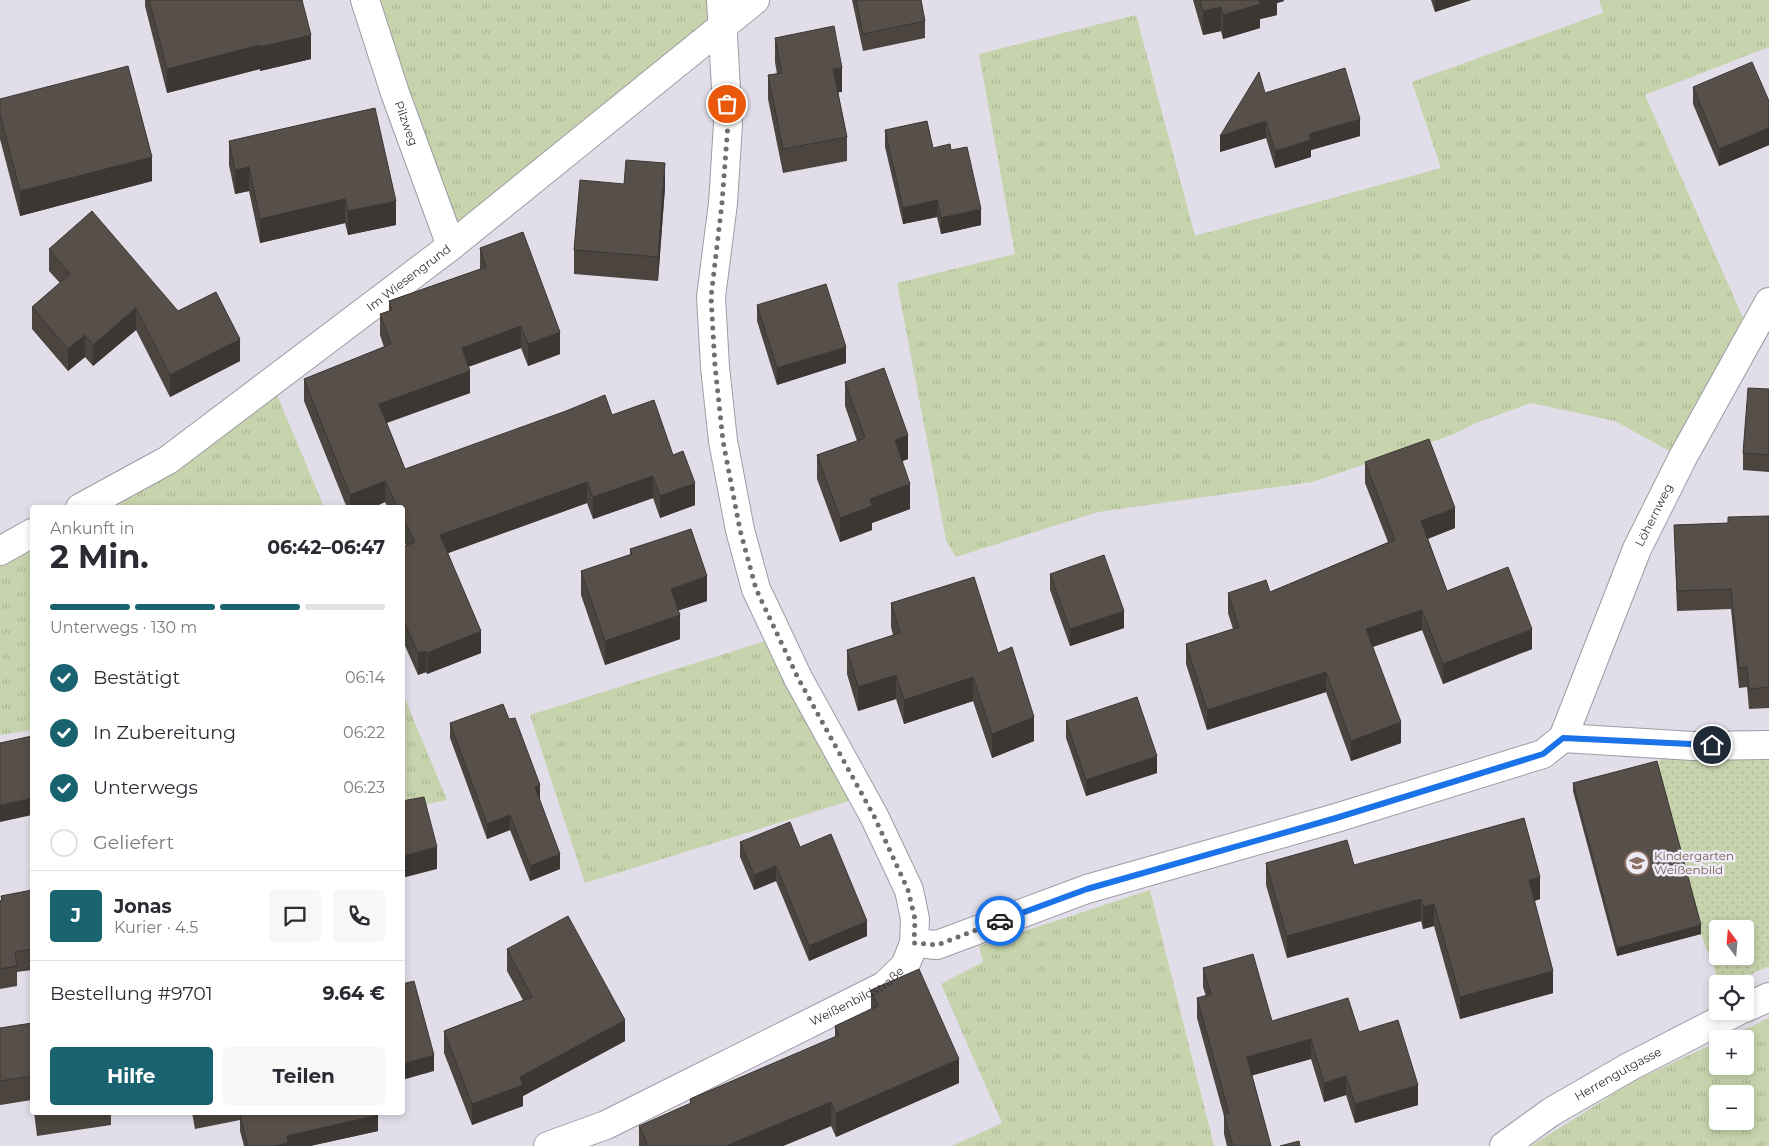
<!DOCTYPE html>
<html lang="de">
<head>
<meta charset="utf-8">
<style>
  :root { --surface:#fff; --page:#f7f7f7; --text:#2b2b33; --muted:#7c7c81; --line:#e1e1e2; --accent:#18636f }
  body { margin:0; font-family:Montserrat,sans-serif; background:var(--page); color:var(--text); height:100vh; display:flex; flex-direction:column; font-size:19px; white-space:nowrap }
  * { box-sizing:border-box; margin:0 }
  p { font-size:16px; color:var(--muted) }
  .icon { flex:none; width:28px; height:28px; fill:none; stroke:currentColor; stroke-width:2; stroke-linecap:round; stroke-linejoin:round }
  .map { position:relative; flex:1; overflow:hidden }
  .drawer { position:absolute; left:30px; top:505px; width:375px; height:610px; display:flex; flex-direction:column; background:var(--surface); border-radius:5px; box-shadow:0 2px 8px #0003 }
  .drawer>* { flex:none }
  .needle { width:32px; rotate:344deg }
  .buttons { position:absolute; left:1709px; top:920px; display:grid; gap:10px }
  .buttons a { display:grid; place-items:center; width:45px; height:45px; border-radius:5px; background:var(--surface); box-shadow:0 2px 8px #0003; font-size:25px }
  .pin { position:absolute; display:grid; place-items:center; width:42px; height:42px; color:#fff; margin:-21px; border:2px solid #fff; border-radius:50%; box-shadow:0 1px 5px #0007 }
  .courier { position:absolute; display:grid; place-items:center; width:50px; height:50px; margin:-25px; border:4px solid #1a73e8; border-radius:50%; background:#fff; color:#222; box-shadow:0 1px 6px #0007 }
  .overview em { font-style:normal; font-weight:700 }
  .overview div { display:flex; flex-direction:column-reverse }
  .overview { display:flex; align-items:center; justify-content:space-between; height:85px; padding:0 20px }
  h1 { font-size:32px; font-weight:700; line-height:38px }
  .bar { display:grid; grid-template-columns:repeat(4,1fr); gap:8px 5px; align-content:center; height:60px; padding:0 20px }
  .bar i { height:6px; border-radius:4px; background:var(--line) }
  .bar .on { background:var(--accent) }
  .bar p { grid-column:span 4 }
  .line { display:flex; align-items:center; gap:12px; padding:0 20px; border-top:1px solid var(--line) }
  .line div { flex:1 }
  .round { display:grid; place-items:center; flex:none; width:52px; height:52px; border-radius:5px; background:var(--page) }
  ol { padding:0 20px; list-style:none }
  li { display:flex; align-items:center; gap:15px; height:55px }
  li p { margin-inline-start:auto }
  li .icon { padding:5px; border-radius:50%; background:var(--accent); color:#fff; stroke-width:4 }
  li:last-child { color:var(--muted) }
  li i { width:28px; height:28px; border:2px solid var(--line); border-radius:50% }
  .cta { display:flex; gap:10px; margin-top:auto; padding:10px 20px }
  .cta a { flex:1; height:58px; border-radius:5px; background:var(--accent); color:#fff; font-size:20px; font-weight:700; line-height:58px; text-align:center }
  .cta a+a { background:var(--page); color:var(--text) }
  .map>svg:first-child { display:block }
  .grass { fill:url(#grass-tufts); fill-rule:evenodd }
  .park { fill:url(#park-dots); fill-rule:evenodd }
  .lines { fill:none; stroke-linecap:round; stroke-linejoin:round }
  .minor-casing { stroke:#9e9ba5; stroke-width:30 }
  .minor { stroke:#fff; stroke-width:28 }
  .wall { fill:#4b443f }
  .shaded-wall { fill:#3d3733 }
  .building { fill:#574f49; stroke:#3d3733 }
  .done { stroke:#706e75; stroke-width:5; stroke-dasharray:0 9 }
  .route { stroke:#1a73e8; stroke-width:6 }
  .labels { text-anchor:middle; stroke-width:5; stroke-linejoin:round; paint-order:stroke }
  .street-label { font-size:12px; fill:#333236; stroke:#eeebf6 }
  .education-label { font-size:12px; fill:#785e54; stroke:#eeebf6; text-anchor:start }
</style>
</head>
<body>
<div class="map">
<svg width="1769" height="1146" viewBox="0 0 1769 1146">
  <defs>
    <pattern id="grass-tufts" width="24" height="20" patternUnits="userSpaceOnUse" patternTransform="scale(1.25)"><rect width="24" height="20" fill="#c7d3ac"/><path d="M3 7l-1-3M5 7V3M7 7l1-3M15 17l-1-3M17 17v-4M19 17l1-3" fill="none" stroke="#abb695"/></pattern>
    <pattern id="park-dots" width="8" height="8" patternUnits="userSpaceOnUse" patternTransform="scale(1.25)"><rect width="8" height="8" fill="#c7d3ac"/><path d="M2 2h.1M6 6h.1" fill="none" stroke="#abb695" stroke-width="1.8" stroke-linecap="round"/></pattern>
  </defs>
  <rect width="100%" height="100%" fill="#e1dee9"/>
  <!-- grass -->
  <g class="grass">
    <path d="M376 0H717L719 23 458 229Z"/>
    <path d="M1599 0H1769V47L1645 95 1747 327 1673 453 1615 421 1531 403 1476 423 1452 435 1312 482 1098 512 956 557 946 540 897 283 1015 254 979 54 1136 15 1195 236 1441 168 1412 82 1603 13Z"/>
    <path d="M272 383 324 507 84 508Z"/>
    <path d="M32 536V730L0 735V554Z"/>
    <path d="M775 638 859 798 585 883 530 715Z"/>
    <path d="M403 694 447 800 403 809Z"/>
    <path d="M1150 890 1214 1146H952L1002 1123 941 984 983 962 979 946Z"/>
    <path d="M1769 1018V1146H1531L1634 1081 1717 1042 1718 1066H1745V1039H1725ZM1718 1094H1745V1121H1718Z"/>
  </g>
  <!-- park -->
  <path class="park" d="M1769 755V966L1730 984H1720L1701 934 1657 770 1660 758ZM1718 929H1745V956H1718Z"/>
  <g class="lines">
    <!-- minor casing -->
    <g class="minor-casing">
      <g id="minor">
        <path id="s1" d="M365 0 395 93 451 246"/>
        <path d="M721 0 728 124 723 203 711 297 715 367 723 441 740 530 756 589 798 678 874 816 909 890 915 919 914 943"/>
        <path id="s2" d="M80 508 168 460 451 246 755 0"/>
        <path d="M0 551 32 533"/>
        <path id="s3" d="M1563 738 1637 549 1683 457 1769 302"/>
        <path d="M1745 1008 1769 997"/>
        <path id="s4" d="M548 1146 606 1125 884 986 905 966 914 943 937 945 1087 889 1336 818 1543 754 1563 738 1693 746 1769 745"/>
        <path id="s5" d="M1504 1146 1551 1112 1629 1067 1738 1011"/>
      </g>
    </g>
    <!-- minor -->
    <use href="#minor" class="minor"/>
  </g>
  <!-- wall -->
  <g class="wall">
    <path d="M145 0H302L311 59 260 71V69L167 93 145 6Z"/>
    <path d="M852 0H921L925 21V38L863 51Z"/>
    <path d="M1193 0H1284V1L1277 3V15L1260 19V28L1223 39 1221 31 1203 35Z"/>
    <path d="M1431 0H1471L1435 12Z"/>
    <path d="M775 38 842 92H838L847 137V161L783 173 768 99V75L777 74 775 62Z"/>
    <path d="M1693 87 1769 101V145L1719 166 1693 104Z"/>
    <path d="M1265 93 1360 136 1311 150V157L1275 168 1266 138 1220 152Z"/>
    <path d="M0 99 152 181 20 216 0 139Z"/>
    <path d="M885 130 933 148 951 150 981 225 941 234 937 217 903 224 885 147Z"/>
    <path d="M229 141 396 225 348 235 345 223 260 243 249 191 235 194 229 165Z"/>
    <path d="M665 187 658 281 574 274V250Z"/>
    <path d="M480 248 560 354 528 366 521 348 468 367 470 393 387 423 405 469 612 415 673 455 695 505 660 518 653 498 593 519 587 503 448 553 481 653 427 674 426 672 418 675 402 639V547L406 545 402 538V508H388L385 502 372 508H347L304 401V379L384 347 380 335V314L389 311V301L480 269Z"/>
    <path d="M49 249 178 311 240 361 170 397 136 330 93 366 85 357 68 371 32 329V307L60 283 49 271Z"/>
    <path d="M757 305 846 363 777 385 757 321Z"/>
    <path d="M845 382 908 459 902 461 910 509 872 523V530L840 542 817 479V455L857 441 845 406Z"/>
    <path d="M1769 389V472L1743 470V453Z"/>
    <path d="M1365 462 1455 528 1428 539 1447 591 1532 649 1443 684 1422 630 1373 647 1401 743 1351 761 1326 692 1207 730 1186 664V644L1233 629 1228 613V593L1270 592 1388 542 1365 483Z"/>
    <path d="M1769 516V708L1749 709 1747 687 1739 688 1731 609 1677 611 1674 525 1728 523Z"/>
    <path d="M630 549 707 601 679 610 680 639 605 665 581 595V571L630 555Z"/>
    <path d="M1050 574 1124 628 1070 646 1050 590Z"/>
    <path d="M891 603 998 653 1034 741 992 758 973 701 904 724 896 699 858 711 847 674V650L893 635 891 627Z"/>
    <path d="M1066 721 1157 773 1086 796 1066 738Z"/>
    <path d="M450 723 540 800 560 869 530 881 510 830 487 839 450 738Z"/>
    <path d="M1573 783 1701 934 1617 956 1573 791Z"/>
    <path d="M740 842 800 847 867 936 809 961 776 881 754 890 740 857Z"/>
    <path d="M1266 863 1354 865 1540 899 1534 901 1553 993 1460 1019 1434 926 1423 929 1421 921 1287 958 1266 885Z"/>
    <path d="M32 890V970L17 972V986L0 989V901L1 900V896Z"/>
    <path d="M507 949 625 1041 523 1096V1106L472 1125 444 1053V1031L523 1000 507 971Z"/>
    <path d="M1203 968 1272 1021 1359 1032 1418 1105 1355 1123 1346 1095 1324 1102 1311 1059 1252 1075 1271 1146H1227L1224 1134V1116L1197 1018V998L1206 996 1203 987Z"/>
    <path d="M871 990 959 1083 836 1137 831 1126 783 1146H639V1126L690 1104V1099L835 1037V1026L871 1010Z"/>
    <path d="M32 1023V1104V1100L0 1105V1028Z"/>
    <path d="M34 1112H111V1125L37 1136Z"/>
    <path d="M192 1112H378V1131L310 1146H244L240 1131V1120L195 1129Z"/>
  </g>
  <!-- shaded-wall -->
  <g class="shaded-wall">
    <path d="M1258 0H1284V1L1277 3V15L1260 19V28L1223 39V15Z"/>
    <path d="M1435 0H1471L1435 12Z"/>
    <path d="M1221 7V31L1203 35V11Z"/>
    <path d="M311 35V59L260 71V47Z"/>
    <path d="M260 45V69L167 93V69Z"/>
    <path d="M842 68V92L833 93V69Z"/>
    <path d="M1360 119V136L1311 150V157L1275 168V151L1309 134Z"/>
    <path d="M1266 121V138L1220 152V136Z"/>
    <path d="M1769 128V145L1719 166V149Z"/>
    <path d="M152 157V181L20 216V191Z"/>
    <path d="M665 163V187L658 281V257Z"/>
    <path d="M249 167V191L235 194V170Z"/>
    <path d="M345 199V223L260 243V219Z"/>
    <path d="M937 200V217L903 224V208Z"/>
    <path d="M396 201V225L348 235V211Z"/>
    <path d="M981 209V225L941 234V218Z"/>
    <path d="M136 308V330L93 366V345Z"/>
    <path d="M521 326V348L462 369V348Z"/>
    <path d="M560 332V354L528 366V344Z"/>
    <path d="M85 335V357L68 371V349Z"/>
    <path d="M240 339V361L170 397V375Z"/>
    <path d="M846 347V363L777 385V368Z"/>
    <path d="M470 371V393L379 425V404Z"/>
    <path d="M908 435V459L895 464V440Z"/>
    <path d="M653 476V498L593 519V497Z"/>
    <path d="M385 481V502L372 508H350V495Z"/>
    <path d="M587 482V503L440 556V535Z"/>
    <path d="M695 483V505L660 518V496Z"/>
    <path d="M910 484V509L872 523V530L840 542V518L870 499Z"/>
    <path d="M1455 508V528L1421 541V521Z"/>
    <path d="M707 576V601L671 613V589Z"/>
    <path d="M1422 610V630L1366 649V629Z"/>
    <path d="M1124 611V628L1070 646V629Z"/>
    <path d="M680 615V639L605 665V641Z"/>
    <path d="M1532 629V649L1443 684V664Z"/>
    <path d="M481 631V653L427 674V653Z"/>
    <path d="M426 651V672L418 675V653Z"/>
    <path d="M1326 672V692L1207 730V710Z"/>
    <path d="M896 675V699L858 711V687Z"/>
    <path d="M973 677V701L904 724V700Z"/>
    <path d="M1034 717V741L992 758V734Z"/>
    <path d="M1401 722V743L1351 761V741Z"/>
    <path d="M1157 756V773L1086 796V780Z"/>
    <path d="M540 785V800L535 802V787Z"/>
    <path d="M32 798V815L0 822V805Z"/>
    <path d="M510 815V830L487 839V824Z"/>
    <path d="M437 847V869L402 878V856Z"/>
    <path d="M560 854V869L530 881V866Z"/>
    <path d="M776 866V881L754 890V875Z"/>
    <path d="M1540 877V899L1529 903V880Z"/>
    <path d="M1421 899V921L1287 958V936Z"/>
    <path d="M1434 904V926L1423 929V907Z"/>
    <path d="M867 921V936L809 961V946Z"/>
    <path d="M1701 925V934L1617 956V948Z"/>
    <path d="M1553 971V993L1460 1019V997Z"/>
    <path d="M625 1020V1041L523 1096V1106L472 1125V1104L520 1077Z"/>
    <path d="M1311 1039V1059L1247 1077V1057Z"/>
    <path d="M434 1055V1071L402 1080V1064Z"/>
    <path d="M959 1059V1083L836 1137V1113Z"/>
    <path d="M1346 1076V1095L1324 1102V1083Z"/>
    <path d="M1418 1085V1105L1355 1123V1104Z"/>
    <path d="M831 1102V1126L783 1146H726Z"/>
    <path d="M378 1115V1131L310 1146H276L287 1136Z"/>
  </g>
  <!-- building -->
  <g class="building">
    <path d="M149 0H302L311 35 260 47V45L167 69Z"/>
    <path d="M856 0H921L925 21 863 34Z"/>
    <path d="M1200 0H1259L1260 4 1223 15 1221 7 1203 11Z"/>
    <path d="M834 26 842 68 833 69 847 137 783 149 768 75 782 73 775 38Z"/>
    <path d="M1752 62 1769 101V128L1719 149 1693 87Z"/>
    <path d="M128 66 152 157 20 191 0 114V99Z"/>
    <path d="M1345 68 1360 119 1309 134 1311 140 1275 151 1266 121 1220 136 1259 72 1265 93Z"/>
    <path d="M375 108 396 201 348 211 345 199 260 219 249 167 235 170 229 141Z"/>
    <path d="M927 121 933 148 950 144 951 150 967 147 981 209 941 218 937 200 903 208 885 130Z"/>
    <path d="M626 160 665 163 658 257 574 250 580 180 624 184Z"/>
    <path d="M92 211 178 311 216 292 240 339 170 375 136 308 93 345 85 335 68 349 32 307 70 274 49 249Z"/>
    <path d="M523 232 560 332 528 344 521 326 462 348 470 371 379 404 405 469 566 411 605 395 612 415 654 400 673 455 683 451 695 483 660 496 653 476 593 497 587 482 440 535 481 631 427 653 426 651 418 653 402 617V547L415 542 402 517V508H398L385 481 350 495 304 379 391 344 380 314 392 310 389 301 486 267 480 248Z"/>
    <path d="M826 284 846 347 777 368 757 305Z"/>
    <path d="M884 368 908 435 895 440 910 484 870 499 872 506 840 518 817 455 865 438 845 382Z"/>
    <path d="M1748 388 1769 389V455L1743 453Z"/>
    <path d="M1429 439 1455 508 1421 521 1447 591 1508 567 1532 629 1443 664 1422 610 1366 629 1401 722 1351 741 1326 672 1207 710 1186 644 1239 627 1228 593 1266 580 1270 592 1395 540 1365 462Z"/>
    <path d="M1769 516V687L1749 689 1747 667 1739 668 1731 589 1677 591 1674 525 1728 523V517Z"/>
    <path d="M691 529 707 576 671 589 680 615 605 641 581 571 632 554 630 549Z"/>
    <path d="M1104 555 1124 611 1070 629 1050 574Z"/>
    <path d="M974 577 998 653 1012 647 1034 717 992 734 973 677 904 700 896 675 858 687 847 650 900 633 891 603Z"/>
    <path d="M1137 697 1157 756 1086 780 1066 721Z"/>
    <path d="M503 704 509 719 515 718 540 785 535 787 560 854 530 866 510 815 487 824 450 723Z"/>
    <path d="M32 736V798L0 805V743Z"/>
    <path d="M1657 761 1701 925 1617 948 1573 783Z"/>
    <path d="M424 797 437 847 402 856V801Z"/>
    <path d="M1524 818 1540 877 1529 880 1553 971 1460 997 1434 904 1423 907 1421 899 1287 936 1266 863 1347 840 1354 865Z"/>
    <path d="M790 822 800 847 831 834 867 921 809 946 776 866 754 875 740 842Z"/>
    <path d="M32 890V949L15 952 17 966 0 969V901L2 900 1 896Z"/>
    <path d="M568 916 625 1020 520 1077 523 1085 472 1104 444 1031 532 997 507 949Z"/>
    <path d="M1253 954 1272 1021 1348 998 1359 1032 1398 1020 1418 1085 1355 1104 1346 1076 1324 1083 1311 1039 1247 1057 1271 1146H1233L1224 1115 1229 1113 1197 998 1211 994 1203 968Z"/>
    <path d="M919 969 959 1059 836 1113 831 1102 726 1146H648L639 1126 691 1103 690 1099 839 1035 835 1026 878 1006 871 990Z"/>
    <path d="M414 981 434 1055 402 1064V984Z"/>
    <path d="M32 1023V1080V1076L0 1081V1028Z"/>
    <path d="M251 1112H378V1115L287 1136 288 1143 276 1146H248L240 1116Z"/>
    <path d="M1299 1141 1300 1146H1280Z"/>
  </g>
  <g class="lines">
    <!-- done -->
    <path class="done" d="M727 104 728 124 722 203 711 297 715 366 723 441 740 530 756 589 798 678 874 816 908 890 915 919 914 943 937 945 1000 921"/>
    <!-- route -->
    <path class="route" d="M1000 921 1087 889 1336 818 1543 754 1563 738 1712 745"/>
  </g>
  <!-- icons -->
  <defs>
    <g id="school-ring" transform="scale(1.25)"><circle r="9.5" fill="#eeebf6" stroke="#8d6e63" stroke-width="1.5"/><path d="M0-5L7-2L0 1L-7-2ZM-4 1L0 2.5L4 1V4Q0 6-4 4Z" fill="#8d6e63"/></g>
  </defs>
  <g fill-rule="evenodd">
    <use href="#school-ring" x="1637" y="863"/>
  </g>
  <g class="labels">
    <!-- street labels -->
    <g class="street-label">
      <text dy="4" stroke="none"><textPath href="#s1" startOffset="130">Pilzweg</textPath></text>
      <text dy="4" stroke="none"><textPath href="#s2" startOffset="402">Im Wiesengrund</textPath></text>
      <text dy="4" stroke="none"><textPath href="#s3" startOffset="241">Löhernweg</textPath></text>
      <text dy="4" stroke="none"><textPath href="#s4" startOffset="344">Weißenbildstraße</textPath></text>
      <text dy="4" stroke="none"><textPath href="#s5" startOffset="135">Herrengutgasse</textPath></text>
    </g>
    <!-- education labels -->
    <g class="education-label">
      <text x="1654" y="860">Kindergarten<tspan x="1654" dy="14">Weißenbild</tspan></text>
    </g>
  </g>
</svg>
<div class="buttons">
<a><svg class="needle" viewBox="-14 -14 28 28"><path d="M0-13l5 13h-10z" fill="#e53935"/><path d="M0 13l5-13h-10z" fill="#7c7c81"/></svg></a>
<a><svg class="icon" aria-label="locate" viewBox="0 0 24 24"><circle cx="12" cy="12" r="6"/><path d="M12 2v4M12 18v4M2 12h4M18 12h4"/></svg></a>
<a>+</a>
<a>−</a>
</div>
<div class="pin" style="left:727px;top:104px;background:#ea580c"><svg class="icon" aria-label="bag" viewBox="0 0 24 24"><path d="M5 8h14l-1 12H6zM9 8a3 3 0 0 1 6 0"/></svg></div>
<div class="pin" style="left:1712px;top:745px;background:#1f2937"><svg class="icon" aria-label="home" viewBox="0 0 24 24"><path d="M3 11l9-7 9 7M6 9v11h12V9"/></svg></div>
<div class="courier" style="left:1000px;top:921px"><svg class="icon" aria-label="car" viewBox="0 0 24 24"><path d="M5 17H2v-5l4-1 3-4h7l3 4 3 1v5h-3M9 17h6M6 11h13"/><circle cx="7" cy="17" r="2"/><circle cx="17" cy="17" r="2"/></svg></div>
<section class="drawer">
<div class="overview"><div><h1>2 Min.</h1><p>Ankunft in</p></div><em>06:42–06:47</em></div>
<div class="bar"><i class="on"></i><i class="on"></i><i class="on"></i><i></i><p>Unterwegs · 130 m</p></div>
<ol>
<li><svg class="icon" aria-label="check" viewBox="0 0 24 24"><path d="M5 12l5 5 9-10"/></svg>Bestätigt<p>06:14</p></li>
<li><svg class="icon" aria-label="check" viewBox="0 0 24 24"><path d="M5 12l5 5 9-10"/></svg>In Zubereitung<p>06:22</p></li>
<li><svg class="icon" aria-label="check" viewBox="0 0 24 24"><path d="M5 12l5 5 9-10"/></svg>Unterwegs<p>06:23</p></li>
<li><i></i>Geliefert</li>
</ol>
<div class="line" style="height:90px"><b class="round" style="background:var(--accent);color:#fff">J</b><div><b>Jonas</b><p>Kurier · 4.5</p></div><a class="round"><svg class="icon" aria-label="chat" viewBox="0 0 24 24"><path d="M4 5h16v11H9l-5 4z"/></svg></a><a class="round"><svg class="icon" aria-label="phone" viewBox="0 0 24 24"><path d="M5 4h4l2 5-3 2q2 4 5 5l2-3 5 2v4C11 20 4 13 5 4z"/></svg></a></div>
<div class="line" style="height:65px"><div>Bestellung #9701</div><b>9.64 €</b></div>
<div class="cta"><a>Hilfe</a><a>Teilen</a></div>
</section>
</div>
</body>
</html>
